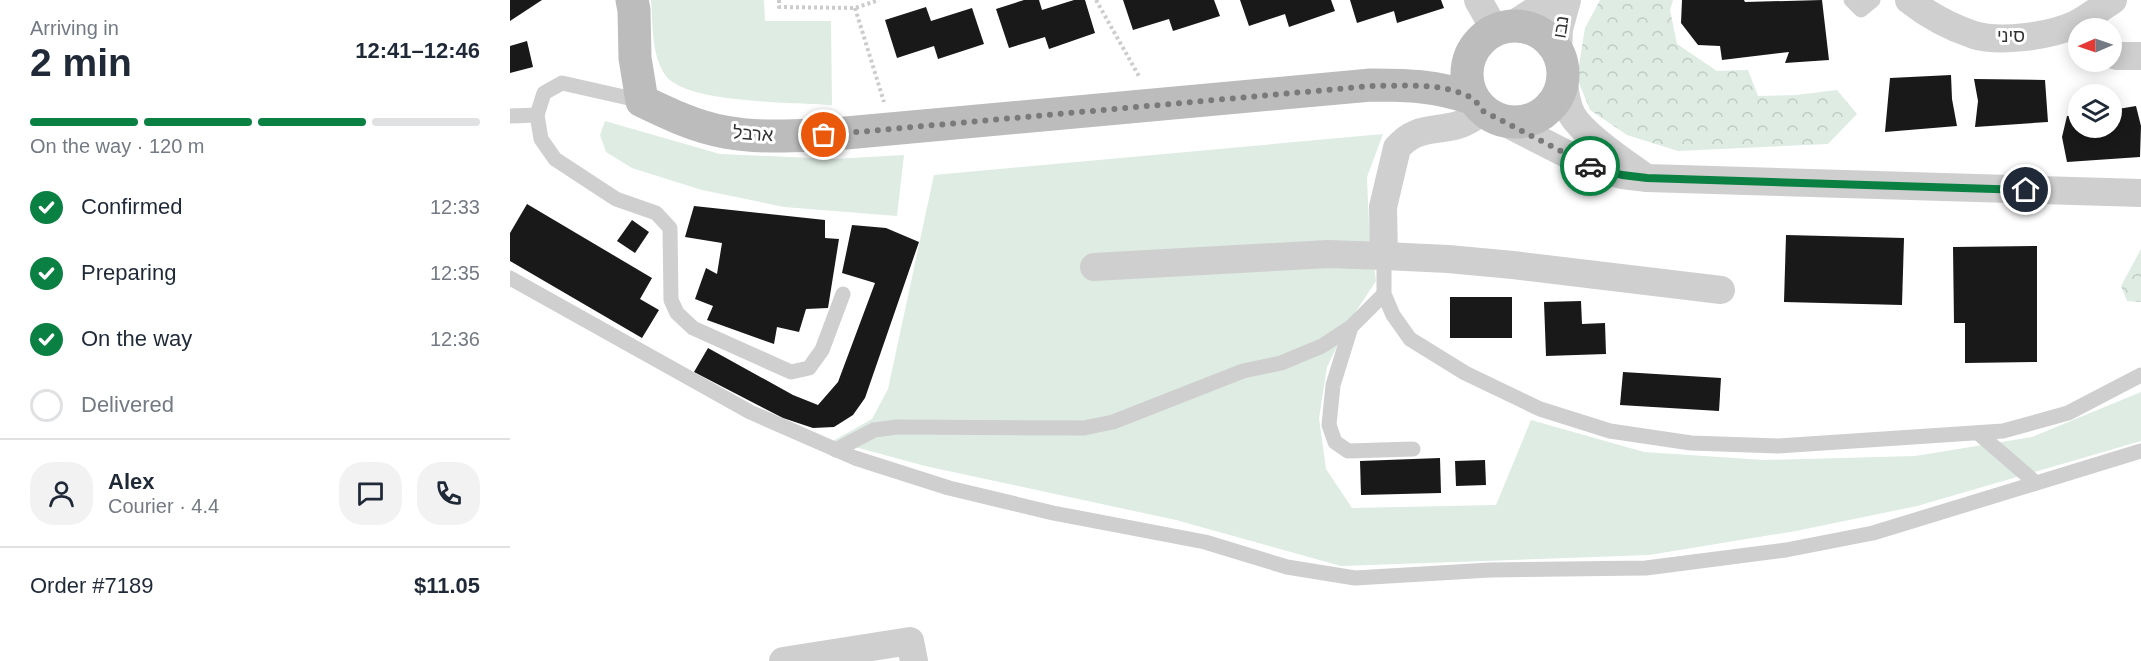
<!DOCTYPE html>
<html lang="en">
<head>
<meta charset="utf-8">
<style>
  :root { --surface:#fff; --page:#f2f2f3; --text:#1f2937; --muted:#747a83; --line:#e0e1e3; --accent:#0b8043 }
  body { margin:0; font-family:Helvetica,Heebo,sans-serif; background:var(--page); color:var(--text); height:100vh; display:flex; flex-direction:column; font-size:22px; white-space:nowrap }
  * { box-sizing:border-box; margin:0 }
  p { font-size:20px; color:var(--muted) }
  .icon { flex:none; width:33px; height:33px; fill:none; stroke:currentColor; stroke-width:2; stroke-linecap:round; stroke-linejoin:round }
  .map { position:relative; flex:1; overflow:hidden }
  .details { display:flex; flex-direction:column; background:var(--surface); width:510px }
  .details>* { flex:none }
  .needle { width:39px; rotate:268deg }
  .tools { position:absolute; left:1558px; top:18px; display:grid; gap:12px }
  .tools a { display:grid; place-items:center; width:54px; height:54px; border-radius:50%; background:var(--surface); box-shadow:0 3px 15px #0003; font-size:30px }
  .pin { position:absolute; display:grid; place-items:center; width:51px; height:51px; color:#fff; margin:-26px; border:3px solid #fff; border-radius:50%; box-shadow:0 2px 6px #0007 }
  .courier { position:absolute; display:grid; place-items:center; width:60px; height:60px; margin:-30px; border:4px solid #0b8043; border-radius:50%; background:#fff; color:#222; box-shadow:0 2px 8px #0007 }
  .head em { font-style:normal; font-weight:700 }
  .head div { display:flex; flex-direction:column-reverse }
  .head { display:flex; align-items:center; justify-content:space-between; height:102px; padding:0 30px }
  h1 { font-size:39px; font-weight:700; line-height:45px }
  .bar { display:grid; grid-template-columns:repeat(4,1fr); gap:9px 6px; align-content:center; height:72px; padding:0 30px }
  .bar i { height:8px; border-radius:4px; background:var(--line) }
  .bar .current { background:var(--accent) }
  .bar p { grid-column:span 4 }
  .line { display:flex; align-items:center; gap:15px; padding:0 30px; border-top:2px solid var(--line) }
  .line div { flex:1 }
  .round { display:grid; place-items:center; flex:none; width:63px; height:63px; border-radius:24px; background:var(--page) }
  ol { padding:0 30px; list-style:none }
  li { display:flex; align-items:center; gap:18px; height:66px }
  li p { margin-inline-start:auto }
  li .icon { padding:6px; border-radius:50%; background:var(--accent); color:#fff; stroke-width:4 }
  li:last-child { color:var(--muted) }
  li i { width:33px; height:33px; border:3px solid var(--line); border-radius:50% }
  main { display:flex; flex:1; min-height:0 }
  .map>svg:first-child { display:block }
  .green { fill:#deece4 }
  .forest { fill:url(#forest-crowns) }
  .building { fill:#191919 }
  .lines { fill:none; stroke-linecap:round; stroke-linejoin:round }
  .path { stroke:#ccc; stroke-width:4; stroke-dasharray:3 3; stroke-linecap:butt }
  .lane { stroke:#cfcfcf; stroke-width:15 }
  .street { stroke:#cfcfcf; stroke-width:28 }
  .secondary { stroke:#bcbcbc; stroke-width:33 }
  .done { stroke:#7a7a7a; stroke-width:6; stroke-dasharray:0 10.8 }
  .route { stroke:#0b8043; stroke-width:8 }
  .labels { text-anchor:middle; stroke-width:6; stroke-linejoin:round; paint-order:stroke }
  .street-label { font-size:18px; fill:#323232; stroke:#fff }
</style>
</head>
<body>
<main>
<section class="details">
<div class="head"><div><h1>2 min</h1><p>Arriving in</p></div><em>12:41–12:46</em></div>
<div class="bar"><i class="current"></i><i class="current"></i><i class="current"></i><i></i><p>On the way · 120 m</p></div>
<ol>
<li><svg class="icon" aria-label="check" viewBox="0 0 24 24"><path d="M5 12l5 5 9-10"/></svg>Confirmed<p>12:33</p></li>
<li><svg class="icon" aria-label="check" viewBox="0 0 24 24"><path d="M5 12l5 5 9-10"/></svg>Preparing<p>12:35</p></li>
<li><svg class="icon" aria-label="check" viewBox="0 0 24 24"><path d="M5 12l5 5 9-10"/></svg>On the way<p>12:36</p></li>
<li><i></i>Delivered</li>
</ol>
<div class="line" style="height:108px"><a class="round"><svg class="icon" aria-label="person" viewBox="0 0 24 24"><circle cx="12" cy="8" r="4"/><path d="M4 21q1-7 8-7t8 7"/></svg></a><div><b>Alex</b><p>Courier · 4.4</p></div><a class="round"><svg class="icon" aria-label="chat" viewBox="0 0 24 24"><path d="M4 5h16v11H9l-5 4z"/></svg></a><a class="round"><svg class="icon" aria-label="phone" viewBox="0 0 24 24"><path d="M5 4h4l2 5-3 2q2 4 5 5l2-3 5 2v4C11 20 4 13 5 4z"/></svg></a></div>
<div class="line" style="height:78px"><div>Order #7189</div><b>$11.05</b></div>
</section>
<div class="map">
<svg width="1631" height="661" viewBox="0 0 1631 661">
  <defs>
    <pattern id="forest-crowns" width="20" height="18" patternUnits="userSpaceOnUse" patternTransform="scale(1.5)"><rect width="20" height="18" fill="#deece4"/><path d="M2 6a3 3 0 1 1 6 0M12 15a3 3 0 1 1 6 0" fill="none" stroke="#bfcbc4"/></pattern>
  </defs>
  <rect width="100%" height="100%" fill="#fff"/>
  <!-- green -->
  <g class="green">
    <path d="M141 0H254L255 21H321L322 105C287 102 177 104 156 76 141 56 143 24 141 0Z"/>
    <path d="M95 121 210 154 324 159 394 155 387 216 274 207 192 190 122 168 96 152 90 135Z"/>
    <path d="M873 134 857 177 859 226 866 281 840 320 817 367 809 418 816 469 842 508 986 505 1021 420 1134 452 1254 460 1405 456 1522 437 1631 392V441L1407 506 1286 531 1139 555 831 566 666 520 415 466 323 441 362 419 378 389 424 175Z"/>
  </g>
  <!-- forest -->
  <g class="forest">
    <path d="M1090 0H1163L1160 10 1167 44 1207 71 1238 70 1248 96 1286 95 1327 90 1347 114 1318 144 1168 151 1117 135 1080 110 1067 78 1075 28Z"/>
    <path d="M1631 249V302L1617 301 1611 286Z"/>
  </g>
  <!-- building -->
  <g class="building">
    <path d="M0 0H32L0 21Z"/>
    <path d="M514 0H529L532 10 564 0H575L585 33 539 49 535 37 499 48 486 9Z"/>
    <path d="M613 0H704L710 16 663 31 659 19 623 30Z"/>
    <path d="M730 0H821L825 11 779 27 775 14 739 26Z"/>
    <path d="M840 0H931L934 8 887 23 884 11 847 23Z"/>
    <path d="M1172 0H1234L1235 2 1312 0 1319 60 1275 63 1279 52 1212 60 1210 46 1188 45 1171 23Z"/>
    <path d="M416 7 421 21 462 8 474 44 428 59 424 46 387 58 375 20Z"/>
    <path d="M17 41 23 67 0 73V46Z"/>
    <path d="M1441 75 1442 99 1447 126 1375 132 1380 78Z"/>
    <path d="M1464 79 1535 80 1538 122 1465 127 1468 101Z"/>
    <path d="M1626 106 1631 126 1630 157 1557 162 1552 137 1557 116 1569 115V128H1602V110Z"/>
    <path d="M17 204 142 278 130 299 149 310 132 338 0 261V233Z"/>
    <path d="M184 206 315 220V238L329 239 318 308 296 309 289 332 267 327 264 344 197 320 203 306 185 299 196 268 207 274 212 243 175 237Z"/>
    <path d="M122 220 139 232 125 253 107 241Z"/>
    <path d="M342 225 376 228 409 242 355 398 343 415 324 427 303 428 273 418 184 372 198 348 283 395 308 405 328 382 365 283 332 273Z"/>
    <path d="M1276 235 1394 238 1392 305 1274 302Z"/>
    <path d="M1527 246V362L1455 363V323H1444L1443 247Z"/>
    <rect x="940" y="297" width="62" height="41"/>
    <path d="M1071 301 1072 324 1095 323 1096 354 1036 356 1034 302Z"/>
    <path d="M1113 372 1211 378 1209 411 1110 405Z"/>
    <path d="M930 458 931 493 851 495 850 461Z"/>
    <path d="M975 460 976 485 946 486 945 461Z"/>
  </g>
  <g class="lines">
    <!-- path -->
    <g class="path">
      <path d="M269 0V7L345 8 369 0"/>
      <path d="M586 0 630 78"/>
      <path d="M345 8 374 102"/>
    </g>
    <!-- lane -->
    <g class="lane">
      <path d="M1341 0 1351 10 1363 0"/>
      <path d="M132 101 52 83 34 93 27 115 31 139 45 159 106 199 146 213 160 228 161 300 167 313 183 328 281 372 299 368 312 350 333 294"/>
      <path d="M0 116 27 115"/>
      <path d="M874 256V294L883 315 900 339 955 373 1030 409 1100 431 1181 443 1268 446 1493 431 1558 413 1631 375"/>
      <path d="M0 278 240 412 345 458 439 488 543 513 695 542 777 567 845 578 980 570 1136 568 1276 550 1363 533 1631 451"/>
      <path d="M874 294 841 327 823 385 819 425 825 442 838 451 903 449"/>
      <path d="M1468 433 1526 483"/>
      <path d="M326 450 364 430 387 427 574 428 603 422 733 371 771 363 812 346 841 327"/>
    </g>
    <!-- street -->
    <g class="street">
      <path d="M968 0 985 30"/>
      <path d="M1399 0C1418 15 1440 27 1464 35 1490 43 1539 36 1564 25 1577 19 1590 8 1603 0"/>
      <path d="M1001 26 1027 9 1036 0"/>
      <path d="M1048 53 1049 29 1057 0"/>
      <path d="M1602 53 1606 56H1631"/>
      <path d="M1053 78C1055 90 1056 104 1062 115 1073 134 1112 161 1131 174"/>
      <path d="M992 121 1078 165 1112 175 1137 178 1631 193"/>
      <path d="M874 256 873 207 887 148C906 126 923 132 948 125 957 122 965 117 973 111"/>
      <path d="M584 267 818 254 874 256 938 259 1003 265 1211 290"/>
      <path d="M273 661 400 641 404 661"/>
    </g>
    <!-- secondary -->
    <g class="secondary">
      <path d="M122 0 124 10 125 58 132 101C159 114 186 127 215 132 247 138 282 136 314 135L861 85C900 85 925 86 962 98"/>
      <circle cx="1005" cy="74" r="48"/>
    </g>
  </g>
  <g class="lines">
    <!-- done -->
    <path class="done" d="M314 135 861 86C893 86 930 82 960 97 965 99 969 106 973 111L1080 166"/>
    <!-- route -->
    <path class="route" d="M1080 166 1112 175 1137 178 1516 190"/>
  </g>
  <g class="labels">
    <!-- street labels -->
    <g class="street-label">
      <text transform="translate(1051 27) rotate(-81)" y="6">נבו</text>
      <text x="1501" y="42">סיני</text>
      <text transform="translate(243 134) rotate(4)" y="6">ארבל</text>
    </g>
  </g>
</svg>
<div class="tools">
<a><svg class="needle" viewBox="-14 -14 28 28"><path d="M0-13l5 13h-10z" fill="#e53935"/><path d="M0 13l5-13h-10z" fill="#747a83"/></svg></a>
<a><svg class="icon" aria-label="layers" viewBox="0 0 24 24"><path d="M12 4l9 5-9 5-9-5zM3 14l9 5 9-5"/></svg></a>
</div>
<div class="pin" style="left:314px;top:135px;background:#ea580c"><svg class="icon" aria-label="bag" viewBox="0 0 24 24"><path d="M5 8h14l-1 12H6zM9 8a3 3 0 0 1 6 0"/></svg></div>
<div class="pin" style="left:1516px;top:190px;background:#1f2937"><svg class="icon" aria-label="home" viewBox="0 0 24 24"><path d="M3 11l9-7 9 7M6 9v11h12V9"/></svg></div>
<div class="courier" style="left:1080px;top:166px"><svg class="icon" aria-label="car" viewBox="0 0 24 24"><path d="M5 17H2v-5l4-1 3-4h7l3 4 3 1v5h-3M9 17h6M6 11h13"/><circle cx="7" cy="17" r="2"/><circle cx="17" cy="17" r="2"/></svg></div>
</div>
</main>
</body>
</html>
